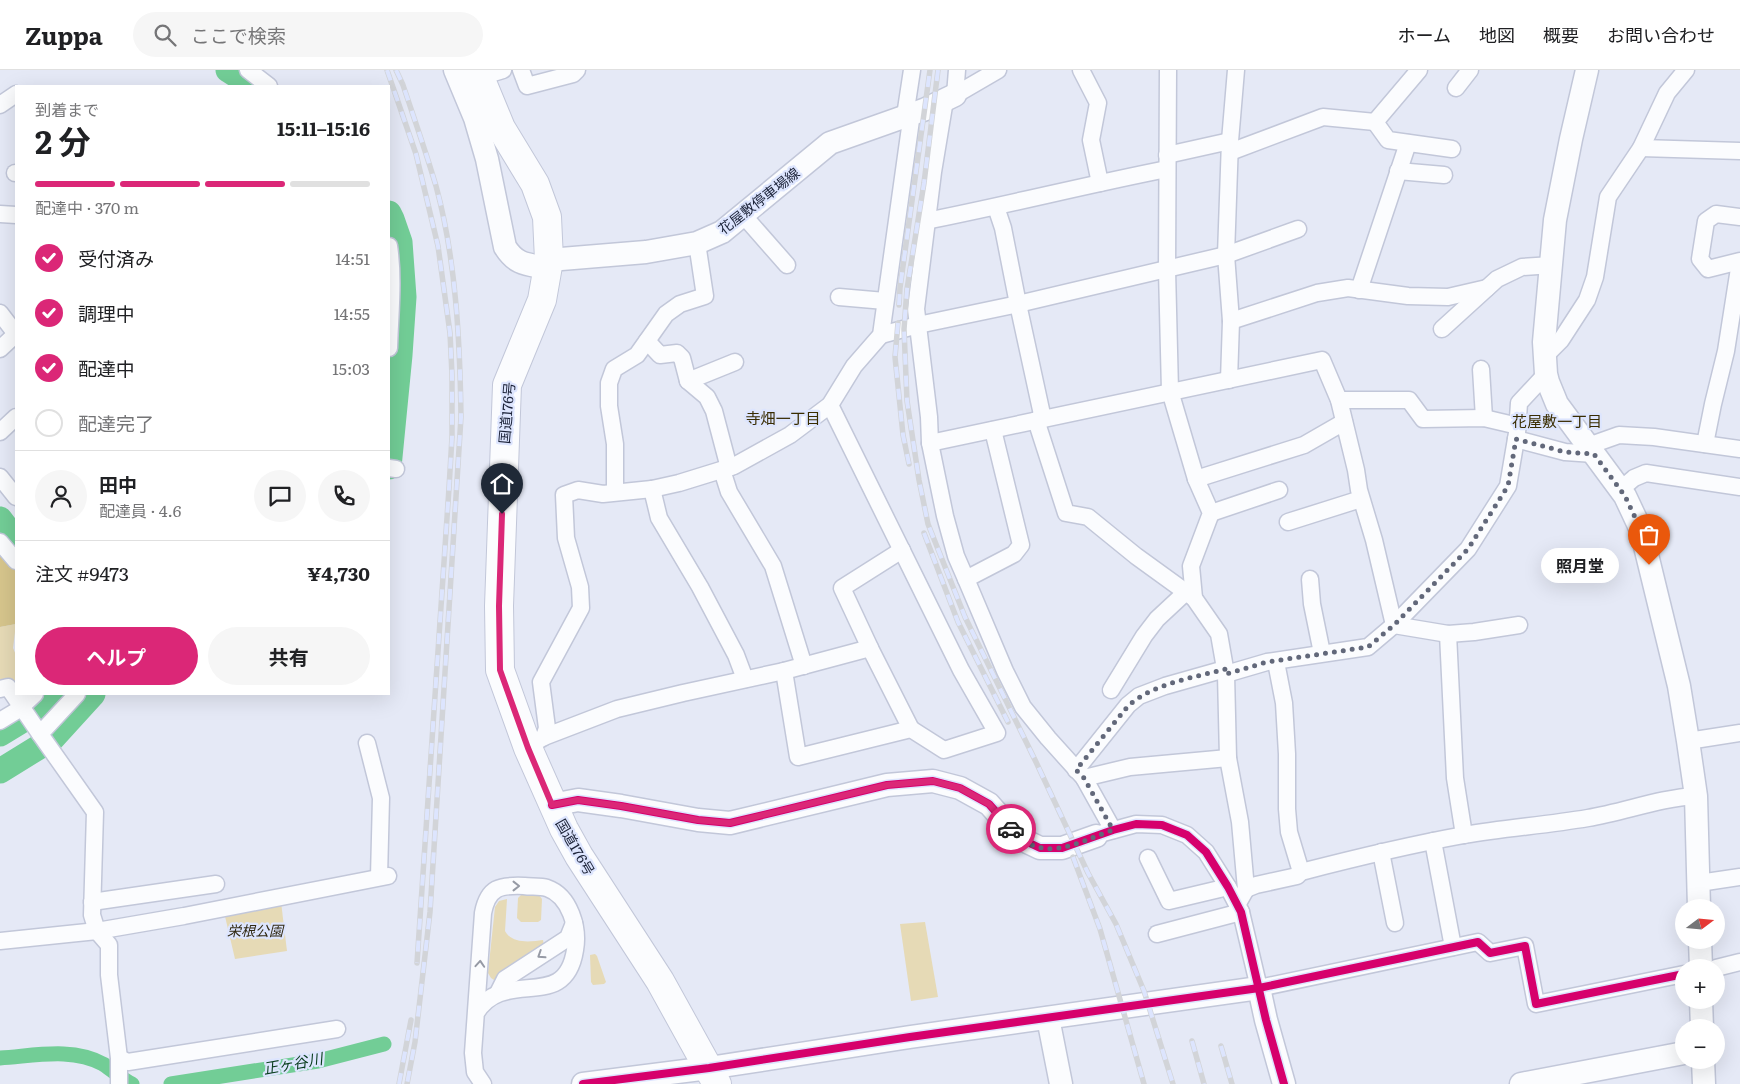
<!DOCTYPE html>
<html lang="ja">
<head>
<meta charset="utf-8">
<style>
  :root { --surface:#fff; --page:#f6f6f6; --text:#202124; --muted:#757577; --line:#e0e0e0; --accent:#db2777 }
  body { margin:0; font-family:Literata,"Noto Sans JP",serif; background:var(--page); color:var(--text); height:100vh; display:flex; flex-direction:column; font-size:19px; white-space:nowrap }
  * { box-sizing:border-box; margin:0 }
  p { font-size:16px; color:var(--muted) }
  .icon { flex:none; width:28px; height:28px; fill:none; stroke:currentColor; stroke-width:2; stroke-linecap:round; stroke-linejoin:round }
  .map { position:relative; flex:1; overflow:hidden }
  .details { position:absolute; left:15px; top:15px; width:375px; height:610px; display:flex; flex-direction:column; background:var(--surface); border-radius:0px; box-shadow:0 5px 20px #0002 }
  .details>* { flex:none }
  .needle { width:32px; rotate:74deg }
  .tools { position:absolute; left:1675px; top:829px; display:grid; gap:10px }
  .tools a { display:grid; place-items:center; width:50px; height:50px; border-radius:50%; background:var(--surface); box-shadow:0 5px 20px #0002; font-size:25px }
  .pin { position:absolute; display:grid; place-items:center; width:42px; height:42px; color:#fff; margin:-51px -21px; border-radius:50% 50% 50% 0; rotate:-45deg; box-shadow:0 0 5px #0007 }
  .pin .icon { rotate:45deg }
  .courier { position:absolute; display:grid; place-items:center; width:50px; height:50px; margin:-25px; border:4px solid #db2777; border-radius:50%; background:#fff; color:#222; box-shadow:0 1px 6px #0007 }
  .bubble { position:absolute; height:35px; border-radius:18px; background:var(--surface); box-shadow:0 5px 20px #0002; font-size:16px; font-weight:700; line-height:35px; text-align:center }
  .head em { font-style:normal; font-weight:700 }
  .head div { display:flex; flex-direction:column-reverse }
  .head { display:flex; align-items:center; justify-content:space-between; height:85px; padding:0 20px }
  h1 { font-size:32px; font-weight:700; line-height:38px }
  .bar { display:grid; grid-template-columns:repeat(4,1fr); gap:8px 5px; align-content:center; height:60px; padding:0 20px }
  .bar i { height:6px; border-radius:4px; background:var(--line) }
  .bar .on { background:var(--accent) }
  .bar p { grid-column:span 4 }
  .line { display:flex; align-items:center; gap:12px; padding:0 20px; border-top:1px solid var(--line) }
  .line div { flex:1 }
  .round { display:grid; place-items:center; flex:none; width:52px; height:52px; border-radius:26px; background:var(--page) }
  ol { padding:0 20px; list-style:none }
  li { display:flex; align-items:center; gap:15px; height:55px }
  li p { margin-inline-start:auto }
  li .icon { padding:5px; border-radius:50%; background:var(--accent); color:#fff; stroke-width:4 }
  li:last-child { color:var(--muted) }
  li i { width:28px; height:28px; border:2px solid var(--line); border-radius:50% }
  .cta { display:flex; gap:10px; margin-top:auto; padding:10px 20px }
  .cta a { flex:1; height:58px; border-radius:30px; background:var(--accent); color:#fff; font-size:20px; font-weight:700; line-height:58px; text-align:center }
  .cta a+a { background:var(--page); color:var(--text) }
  header { display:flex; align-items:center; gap:30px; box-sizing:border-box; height:70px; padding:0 25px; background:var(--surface); border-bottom:1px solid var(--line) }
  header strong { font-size:24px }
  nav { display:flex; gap:28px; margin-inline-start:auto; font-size:18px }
  .search { width:350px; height:45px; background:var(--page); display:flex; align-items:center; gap:12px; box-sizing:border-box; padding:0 18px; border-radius:28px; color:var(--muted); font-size:19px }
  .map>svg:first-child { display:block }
  .green { fill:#e6dab6 }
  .forest { fill:#d6c58c }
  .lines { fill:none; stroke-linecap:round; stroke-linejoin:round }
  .canal { stroke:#72cd96; stroke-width:15 }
  .river { stroke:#72cd96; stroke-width:25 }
  .street-casing { stroke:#c2c7d9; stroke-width:19 }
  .secondary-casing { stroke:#c2c7d9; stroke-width:25 }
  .highway-casing { stroke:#c2c7d9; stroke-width:30 }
  .street { stroke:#fbfcfe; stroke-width:16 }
  .secondary { stroke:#fbfcfe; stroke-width:22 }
  .highway { stroke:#fbfcfe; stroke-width:28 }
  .rail-casing { stroke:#d2d4d8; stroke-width:5.5 }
  .rail { stroke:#dde5fe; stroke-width:4; stroke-dasharray:11; stroke-linecap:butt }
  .cycleway-casing { stroke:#dde5fe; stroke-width:11 }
  .cycleway { stroke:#d6006c; stroke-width:8 }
  .oneway { stroke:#969aa5 }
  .done { stroke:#62687a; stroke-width:5; stroke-dasharray:0 9 }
  .route { stroke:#db2777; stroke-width:6 }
  .labels { text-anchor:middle; stroke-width:4.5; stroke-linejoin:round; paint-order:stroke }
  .street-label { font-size:14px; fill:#1b2238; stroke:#dde5fe }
  .park-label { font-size:14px; font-style:italic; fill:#302811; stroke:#dde5fe }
  .neighbourhood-label { font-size:15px; fill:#392c01; stroke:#dde5fe }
  .water-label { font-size:15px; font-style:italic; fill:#073c1c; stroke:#dde5fe }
</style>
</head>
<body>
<header>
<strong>Zuppa</strong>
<div class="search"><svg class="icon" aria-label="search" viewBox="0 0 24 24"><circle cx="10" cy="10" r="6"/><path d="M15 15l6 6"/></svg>ここで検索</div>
<nav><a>ホーム</a><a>地図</a><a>概要</a><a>お問い合わせ</a></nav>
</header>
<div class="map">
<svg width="1740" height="1014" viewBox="0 0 1740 1014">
  <rect width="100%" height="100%" fill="#e5e9f6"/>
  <!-- green -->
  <g class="green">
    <path d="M16 554 13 578 16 585V610L10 613 0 614V557Z"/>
    <path d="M521 825H539L542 829 541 850 538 852H521L517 848 518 828Z"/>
    <path d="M507 829 505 861C512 874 530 872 543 870L544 876 516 892 499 908 494 910 491 908 488 903 495 837 499 831Z"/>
    <path d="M281 832 287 881 235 889 224 842Z"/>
    <path d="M925 852 938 927 911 931 900 854Z"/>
    <path d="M595 884 597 886 606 912 604 914 593 915 591 912 590 885Z"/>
  </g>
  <!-- forest -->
  <path class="forest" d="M0 481 16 500V554L0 557Z"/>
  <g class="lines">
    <!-- canal -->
    <g class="canal">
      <path d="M0 988C34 986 72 977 103 994 113 1000 121 1009 132 1014"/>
      <path d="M171 1014 318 991 384 974"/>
    </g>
    <!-- river -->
    <g class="river">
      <path d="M228 0 253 16"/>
      <path d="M389 143 392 149 400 172 404 227 400 285 389 397"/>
      <path d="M0 449 16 470"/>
      <path d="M0 664 23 650 53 624"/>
      <path d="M0 701 52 669 93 624"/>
    </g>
    <!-- street casing -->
    <g class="street-casing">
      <g id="street">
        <path d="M248 0 269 16"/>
        <path d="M521 0 527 16 573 4 577 0"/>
        <path d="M1081 0 1098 33 1091 70 1100 113"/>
        <path d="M1168 0 1167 200 1170 321 1196 409 1211 443 1191 496 1194 528 1219 564 1226 604 1228 688 1240 752 1246 819 1237 835"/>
        <path d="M1419 0 1375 52 1388 70 1452 79"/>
        <path d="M480 7 503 0"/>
        <path d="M1456 18 1470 0"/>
        <path d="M955 25 998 0"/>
        <path d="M955 25 957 0"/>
        <path d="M945 30 933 102 916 239 929 347 930 373 945 446 956 486 966 509 1005 601 1023 637 1048 668 1084 708 1113 760"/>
        <path d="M0 35 16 24"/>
        <path d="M905 46 912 0"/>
        <path d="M1641 78 1740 81"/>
        <path d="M1230 82 1323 47 1375 52"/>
        <path d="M1167 85 1230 71"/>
        <path d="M1398 101 1444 105"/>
        <path d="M15 103H16"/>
        <path d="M996 137 1003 158 1018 234 1043 349"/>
        <path d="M0 144 16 145"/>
        <path d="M744 146 787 195"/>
        <path d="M1740 147 1716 144 1706 151 1700 189 1708 199 1740 191"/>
        <path d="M926 151C1007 135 1086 115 1167 99"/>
        <path d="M389 176C394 209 390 244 389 278"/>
        <path d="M1359 220 1408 73"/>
        <path d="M839 227 885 231"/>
        <path d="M0 243 16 264"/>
        <path d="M1231 251 1317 223 1348 218 1408 226 1448 227 1487 218"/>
        <path d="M1442 259 1497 209 1522 197 1552 195"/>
        <path d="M881 265 918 255 1018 234 1226 185 1298 159"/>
        <path d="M647 271 660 285 677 283 682 288 688 311 707 327 714 341 729 398"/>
        <path d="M0 279 16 264"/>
        <path d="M1545 286 1561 270 1587 230 1595 207 1608 127 1641 78 1667 23 1686 0"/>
        <path d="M1481 299 1484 348"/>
        <path d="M1229 310 1231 251 1226 185 1230 71 1236 0"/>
        <path d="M688 311 735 292"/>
        <path d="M1339 330H1409L1423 349 1484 348 1518 356"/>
        <path d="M1036 350 1066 443 1088 447 1136 486 1194 528"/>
        <path d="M0 362 16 347"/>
        <path d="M1516 369 1565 382 1594 384"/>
        <path d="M930 373 1322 290 1339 330 1356 400 1359 420 1374 470 1394 555 1448 564 1455 708 1464 765"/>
        <path d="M1705 374 1713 334 1726 281 1740 192"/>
        <path d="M1588 376 1619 365 1654 367 1740 379"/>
        <path d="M389 398 396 399"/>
        <path d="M722 400 729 422 773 496 804 596"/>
        <path d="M0 407 16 427"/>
        <path d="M1196 409 1304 375 1344 352"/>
        <path d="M652 419 659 448 700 517 736 585 745 609"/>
        <path d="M1620 420 1634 408 1646 403 1740 417"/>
        <path d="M615 422V374L609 336V313L614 299 637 285 666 244 680 234 705 226 697 173"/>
        <path d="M1211 443 1279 420"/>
        <path d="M1288 452 1361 429"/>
        <path d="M0 472 16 491"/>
        <path d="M966 509 1014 484 1021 475 993 360"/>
        <path d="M1310 509 1312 534 1322 583"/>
        <path d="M1448 564 1474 562 1519 555"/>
        <path d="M870 578 842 518 902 480"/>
        <path d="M1276 592 1284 633 1287 684V739L1289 762 1301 802"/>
        <path d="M784 601 798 687 911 659 944 680 997 663 961 600 830 335"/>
        <path d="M1226 604 1267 592 1368 577 1394 555 1468 479 1508 416 1517 363 1519 333 1546 304"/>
        <path d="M0 619 8 617 40 664"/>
        <path d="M1111 620 1144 566 1157 549 1186 522"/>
        <path d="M77 624 40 664 95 742 92 845 97 861 109 875V905L119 988V1014"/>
        <path d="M0 651 18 640 35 624"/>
        <path d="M544 667 547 658 541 612 581 538 580 517 566 468 564 425 578 420 603 424 652 419 679 413 734 396 790 365 830 335 854 296 881 265 912 43"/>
        <path d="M539 670 544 667 617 639 683 623 784 601 870 578 911 659"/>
        <path d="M1688 671 1740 663"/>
        <path d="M367 673 381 728 379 807"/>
        <path d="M1076 700 1128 635 1139 626 1165 616 1225 599"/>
        <path d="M1084 708 1130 697 1228 688"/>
        <path d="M1103 763 1136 754 1162 755 1187 765 1206 782 1228 817 1241 842 1259 918 1478 872 1490 883 1525 876 1536 934 1684 904"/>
        <path d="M1433 771 1453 877"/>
        <path d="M1381 782 1395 853"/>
        <path d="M1148 788 1169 831 1228 817"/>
        <path d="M1699 813 1740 807"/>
        <path d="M1246 819 1256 815 1297 806 1301 802C1355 788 1409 775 1464 765 1505 758 1547 755 1588 748 1625 742 1659 728 1696 726"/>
        <path d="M92 832 216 814"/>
        <path d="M1157 864 1241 842"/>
        <path d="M0 871 97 861 184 846 388 806"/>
        <path d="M1716 898 1740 892"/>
        <path d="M498 923 505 909 568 868 574 853"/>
        <path d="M476 943C505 896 565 944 575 880 579 858 570 826 547 818 540 816 531 817 524 816 500 815 488 817 483 843L473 983 475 1002 483 1014"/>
        <path d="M119 988 128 992 337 959"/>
      </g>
    </g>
    <!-- secondary casing -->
    <g class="secondary-casing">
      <g id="secondary">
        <path d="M455 0 475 48 487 89 505 177C517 196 528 194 548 198"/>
        <path d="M1587 0 1571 69 1555 150 1544 272 1546 304 1548 312 1557 334 1625 426 1641 460 1679 616 1688 671 1696 726 1699 838"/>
        <path d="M549 190 646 182 697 173 722 162 830 73 926 39 955 25"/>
        <path d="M552 735 578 730 621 736 698 750 730 753 887 715 933 711 960 718 989 734 1019 768 1040 778H1062L1096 766"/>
        <path d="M1700 870 1701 898"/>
        <path d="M1259 918 1266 950 1284 1014"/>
        <path d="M1701 930 1702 958"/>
        <path d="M1048 948 1061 1014"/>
        <path d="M1703 990 1704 1014"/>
        <path d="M583 1014 709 998 910 967 1259 918"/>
        <path d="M1521 1014 1684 983"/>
      </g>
    </g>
    <!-- highway casing -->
    <g class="highway-casing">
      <path id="highway" d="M477 0 501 58 535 114 547 147 549 190 542 230 507 315 499 536 500 600 528 678 564 759 579 786 660 911 717 1014"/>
    </g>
    <!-- street -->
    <use href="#street" class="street"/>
    <!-- secondary -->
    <use href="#secondary" class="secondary"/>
    <!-- highway -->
    <use href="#highway" class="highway"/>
    <!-- rail casing -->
    <g class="rail-casing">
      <g id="rail">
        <path d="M387 0 416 84 438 176 450 263 452 305V367L449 418 417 893"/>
        <path d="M396 0 403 15C414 48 426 82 436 116 456 189 460 272 461 347L430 842 415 972 407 1014"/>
        <path d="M938 0 924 113 907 219 904 259 907 331 919 410 928 454 965 547 1036 692 1088 803 1116 854 1144 921 1173 1014"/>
        <path d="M899 235 900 218 930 0"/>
        <path d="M898 253 895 287 903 365 909 394"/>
        <path d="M924 463 958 552 1008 652"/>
        <path d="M1073 787 1100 859 1144 1014"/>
        <path d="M1192 971 1204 1014"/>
        <path d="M1221 976 1232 1014"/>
        <path d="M399 1014 411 950"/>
      </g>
    </g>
    <!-- rail -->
    <use href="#rail" class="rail"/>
    <!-- cycleway casing -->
    <g class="cycleway-casing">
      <g id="cycleway">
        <path d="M552 735 578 730 621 736 698 750 730 753 887 715 933 711 960 718 989 734 1019 768 1040 778H1062L1113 760 1136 754 1162 755 1187 765 1206 782 1228 817 1241 842 1266 950 1284 1014"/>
        <path d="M583 1014 709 998 910 967 1259 918 1478 872 1490 883 1525 876 1536 934 1684 904"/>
      </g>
    </g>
    <!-- cycleway -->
    <use href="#cycleway" class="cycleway"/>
  </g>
  <!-- one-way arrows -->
  <defs><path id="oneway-chevron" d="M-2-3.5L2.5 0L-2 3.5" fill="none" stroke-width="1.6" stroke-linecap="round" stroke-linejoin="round" transform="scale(1.25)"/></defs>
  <g class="oneway">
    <use href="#oneway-chevron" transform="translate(516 816)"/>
    <use href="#oneway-chevron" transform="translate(541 885) rotate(147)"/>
    <use href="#oneway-chevron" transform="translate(480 894) rotate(-86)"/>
  </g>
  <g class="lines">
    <!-- done -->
    <path class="done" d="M1011 759C1043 795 1075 773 1113 760L1084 708 1076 700 1128 636C1152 614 1195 607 1226 599V604L1267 592 1368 577 1394 555 1468 479 1508 416 1516 369 1565 382 1594 384 1625 426 1641 460 1649 495"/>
    <!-- route -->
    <path class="route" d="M502 444 499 536 500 600 528 678 552 735 578 730 621 736 698 750 730 753 887 715 933 711 960 718 989 734 1011 759"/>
  </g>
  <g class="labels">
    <!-- street labels -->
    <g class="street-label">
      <text transform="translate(759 131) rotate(-38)" y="5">花屋敷停車場線</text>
      <text transform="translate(507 343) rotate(-85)" y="5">国道176号</text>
      <text transform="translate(575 777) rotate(60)" y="5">国道176号</text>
    </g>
    <!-- park labels -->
    <g class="park-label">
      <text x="255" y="866">栄根公園</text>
    </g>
    <!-- neighbourhood labels -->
    <g class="neighbourhood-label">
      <text x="783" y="354">寺畑一丁目</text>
      <text x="1557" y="357">花屋敷一丁目</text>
    </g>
    <!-- water labels -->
    <g class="water-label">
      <text transform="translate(293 994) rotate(-10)" y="5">正ヶ谷川</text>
    </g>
  </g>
</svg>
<div class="tools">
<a><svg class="needle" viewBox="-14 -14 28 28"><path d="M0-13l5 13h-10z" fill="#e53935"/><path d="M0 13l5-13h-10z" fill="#757577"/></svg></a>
<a>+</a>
<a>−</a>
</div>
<div class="pin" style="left:1649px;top:495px;background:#ea580c"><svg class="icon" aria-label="bag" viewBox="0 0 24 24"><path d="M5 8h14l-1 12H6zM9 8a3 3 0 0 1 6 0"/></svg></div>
<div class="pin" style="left:502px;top:444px;background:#1f2937"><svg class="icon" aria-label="home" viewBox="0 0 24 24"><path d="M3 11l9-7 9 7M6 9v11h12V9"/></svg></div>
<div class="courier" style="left:1011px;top:759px"><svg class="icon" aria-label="car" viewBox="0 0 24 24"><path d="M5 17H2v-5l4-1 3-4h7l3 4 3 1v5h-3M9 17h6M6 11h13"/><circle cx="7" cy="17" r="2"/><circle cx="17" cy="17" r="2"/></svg></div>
<div class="bubble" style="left:1541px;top:478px;width:78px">照月堂</div>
<section class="details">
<div class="head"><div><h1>2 分</h1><p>到着まで</p></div><em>15:11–15:16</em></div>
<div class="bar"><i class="on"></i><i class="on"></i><i class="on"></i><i></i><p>配達中 · 370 m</p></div>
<ol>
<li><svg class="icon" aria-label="check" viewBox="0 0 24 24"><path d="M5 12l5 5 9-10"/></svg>受付済み<p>14:51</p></li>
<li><svg class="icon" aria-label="check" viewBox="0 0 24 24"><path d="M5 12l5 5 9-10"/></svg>調理中<p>14:55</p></li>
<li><svg class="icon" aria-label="check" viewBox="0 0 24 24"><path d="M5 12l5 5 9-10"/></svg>配達中<p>15:03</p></li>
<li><i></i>配達完了</li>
</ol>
<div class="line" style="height:90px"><a class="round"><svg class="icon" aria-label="person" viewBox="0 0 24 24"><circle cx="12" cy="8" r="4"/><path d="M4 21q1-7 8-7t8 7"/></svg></a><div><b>田中</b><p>配達員 · 4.6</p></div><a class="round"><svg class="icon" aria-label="chat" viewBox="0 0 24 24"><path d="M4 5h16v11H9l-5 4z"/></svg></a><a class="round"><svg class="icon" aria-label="phone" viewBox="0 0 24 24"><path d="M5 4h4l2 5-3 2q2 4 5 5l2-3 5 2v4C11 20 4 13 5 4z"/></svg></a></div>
<div class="line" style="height:65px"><div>注文 #9473</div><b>¥4,730</b></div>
<div class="cta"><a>ヘルプ</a><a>共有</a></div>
</section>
</div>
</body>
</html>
